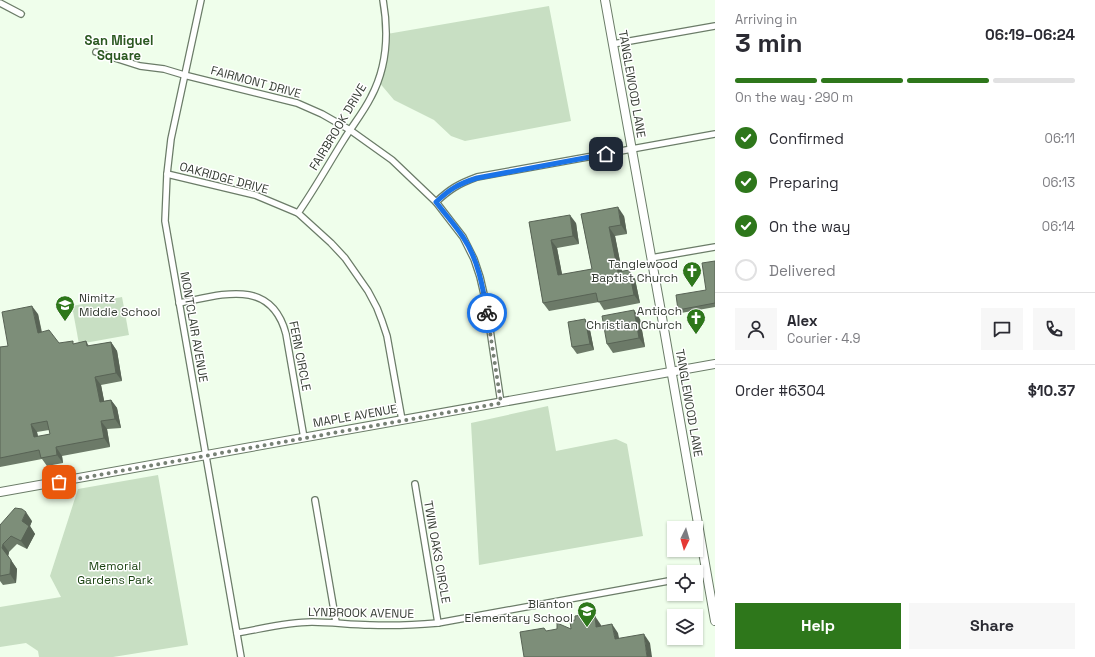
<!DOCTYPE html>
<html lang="en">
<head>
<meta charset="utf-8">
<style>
  :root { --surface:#fff; --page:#f7f7f7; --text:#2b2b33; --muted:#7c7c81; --line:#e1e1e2; --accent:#2e771b }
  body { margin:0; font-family:"Space Grotesk",sans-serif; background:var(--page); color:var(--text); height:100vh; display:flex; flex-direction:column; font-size:15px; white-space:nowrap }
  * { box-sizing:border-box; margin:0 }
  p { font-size:13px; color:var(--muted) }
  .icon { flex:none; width:22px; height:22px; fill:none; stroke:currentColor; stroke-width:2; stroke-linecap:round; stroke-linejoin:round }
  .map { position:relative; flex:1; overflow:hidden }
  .details { display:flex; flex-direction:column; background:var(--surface); width:380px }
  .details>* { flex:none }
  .needle { width:26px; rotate:185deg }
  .fabs { position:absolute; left:667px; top:521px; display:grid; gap:8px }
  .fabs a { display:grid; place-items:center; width:36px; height:36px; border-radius:0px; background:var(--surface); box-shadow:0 1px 3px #0004; font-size:20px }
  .pin { position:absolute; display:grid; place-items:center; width:34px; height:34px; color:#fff; margin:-17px; border-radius:8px; box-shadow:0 2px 6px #0006 }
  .courier { position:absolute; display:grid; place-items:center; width:40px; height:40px; margin:-20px; border:3px solid #1a73e8; border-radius:50%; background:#fff; color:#222; box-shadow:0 1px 5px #0007 }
  .summary em { font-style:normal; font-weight:700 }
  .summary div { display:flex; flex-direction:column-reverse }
  .summary { display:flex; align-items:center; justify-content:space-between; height:68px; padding:0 20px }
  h1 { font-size:26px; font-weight:700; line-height:30px }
  .bar { display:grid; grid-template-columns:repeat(4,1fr); gap:6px 4px; align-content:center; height:48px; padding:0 20px }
  .bar i { height:5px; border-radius:3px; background:var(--line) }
  .bar .active { background:var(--accent) }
  .bar p { grid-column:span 4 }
  .line { display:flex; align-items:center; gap:10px; padding:0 20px; border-top:1px solid var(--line) }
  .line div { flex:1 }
  .round { display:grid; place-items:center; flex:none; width:42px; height:42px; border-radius:0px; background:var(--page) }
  ol { padding:0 20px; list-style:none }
  li { display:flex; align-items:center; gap:12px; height:44px }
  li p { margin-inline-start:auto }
  li .icon { padding:4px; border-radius:50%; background:var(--accent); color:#fff; stroke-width:4 }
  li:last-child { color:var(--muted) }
  li i { width:22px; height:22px; border:2px solid var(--line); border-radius:50% }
  .primary-button { display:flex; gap:8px; margin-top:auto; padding:8px 20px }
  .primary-button a { flex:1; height:46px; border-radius:0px; background:var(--accent); color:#fff; font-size:16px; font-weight:700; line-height:46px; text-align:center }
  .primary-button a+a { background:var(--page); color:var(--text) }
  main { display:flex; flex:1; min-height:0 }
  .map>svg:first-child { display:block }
  .green { fill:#c8dfc3 }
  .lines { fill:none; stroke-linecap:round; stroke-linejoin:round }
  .street-casing { stroke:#6b7c68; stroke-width:8 }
  .secondary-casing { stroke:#6b7c68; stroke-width:10 }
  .street { stroke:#fff; stroke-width:5.5 }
  .secondary { stroke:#fff; stroke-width:8 }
  .wall { fill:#6c7a68; fill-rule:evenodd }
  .shaded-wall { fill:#586355 }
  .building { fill:#7d8e79; stroke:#586355; fill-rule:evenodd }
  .done { stroke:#778175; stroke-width:4; stroke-dasharray:0 7.2 }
  .route { stroke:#1a73e8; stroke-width:5 }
  .labels { text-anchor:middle; stroke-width:3; stroke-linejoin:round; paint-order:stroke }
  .street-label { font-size:12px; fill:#373e35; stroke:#fff }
  .poi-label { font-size:12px; fill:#373e35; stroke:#fff; text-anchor:end }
  .park-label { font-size:12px; fill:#1b4312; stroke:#fff }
  .neighbourhood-label { font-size:13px; font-weight:bold; fill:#2a5820; stroke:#fff }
</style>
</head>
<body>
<main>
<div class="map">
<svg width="715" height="657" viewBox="0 0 715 657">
  <rect width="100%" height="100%" fill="#effeeb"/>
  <!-- green -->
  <g class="green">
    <path d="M549 6 571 121 465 141 451 136 434 120 394 100 378 81 387 34Z"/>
    <path d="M122 297 129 335 79 344 72 306Z"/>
    <path d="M548 406 556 451 616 439 627 444 643 536 479 565 471 423Z"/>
    <path d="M158 475 188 645 113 657H39L38 651 26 643 0 647V607L61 597 50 576 78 489Z"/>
  </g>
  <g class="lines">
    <!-- street casing -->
    <g class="street-casing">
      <g id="street">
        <path d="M201 0 171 139 167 174 165 221 241 657"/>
        <path d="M0 3 21 14"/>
        <path d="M613 44 715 26"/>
        <path d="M96 52 140 66 164 69 184 75 297 103 322 114 350 130 392 160 436 202 463 237 474 259 480 277 486 303 501 403"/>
        <path d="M167 174 255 195 298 213 331 243 345 258 368 291 377 308 382 321 387 336 402 420"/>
        <path d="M436 202C450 189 458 184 477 177L715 134"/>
        <path d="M298 213C314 190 328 165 343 141 352 126 363 113 371 97 387 67 389 34 383 0"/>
        <path d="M651 258 715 247"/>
        <path d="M179 303C221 295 271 277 286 334L304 438"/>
        <path d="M415 484 438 623"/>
        <path d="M315 500 336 622"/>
        <path d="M696 576 707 574"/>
        <path d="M237 633C261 629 287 622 312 622 332 622 351 625 370 625 393 626 415 625 438 623L674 580"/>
      </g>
    </g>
    <!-- secondary casing -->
    <g class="secondary-casing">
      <g id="secondary">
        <path d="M605 0 660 306 715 621"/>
        <path d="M0 492 715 364"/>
      </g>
    </g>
    <!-- street -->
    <use href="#street" class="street"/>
    <!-- secondary -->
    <use href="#secondary" class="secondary"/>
  </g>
  <!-- wall -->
  <g class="wall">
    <path d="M581 214 624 216 627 234 615 236 622 272 629 270 635 279 640 303 604 310 599 302 549 311 543 303 529 222 576 223 579 244 557 248 562 275 592 269Z"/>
    <path d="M715 261V307L681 313 678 310 706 290Z"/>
    <path d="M38 314 42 332 59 343 75 344 86 341 89 346 111 342 117 351 122 381 101 385 104 401 111 400 117 408 121 428 107 429 110 447 62 456 63 463 47 466 42 459 0 467V347L8 346ZM49 430 50 434 38 437 37 432Z"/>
    <path d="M640 319 645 347 613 353 607 344Z"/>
    <path d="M589 325 594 350 577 354 572 347Z"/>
    <path d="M32 521 30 526 35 534 27 549 17 544 9 552 8 556 17 569 16 583 3 585 0 581V525Z"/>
  </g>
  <!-- shaded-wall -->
  <g class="shaded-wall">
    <path d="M618 207 624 216 627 234 621 225Z"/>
    <path d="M570 215 576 223 579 244 573 236Z"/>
    <path d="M609 227 615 236 624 281 618 272Z"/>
    <path d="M551 240 557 248 564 284 558 275Z"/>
    <path d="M629 270 635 279 640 303 634 295Z"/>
    <path d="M32 306 38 314 43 341 38 333Z"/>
    <path d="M634 310 640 319 645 347 639 338Z"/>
    <path d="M585 319 589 325 594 350 590 344Z"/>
    <path d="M111 342 117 351 122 381 116 373Z"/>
    <path d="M95 377 101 385 106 410 100 402Z"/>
    <path d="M111 400 117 408 121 428 115 419Z"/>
    <path d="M101 421 107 429 110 447 104 438Z"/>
    <path d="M31 424 37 432 40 446 34 437Z"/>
    <path d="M56 447 62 456 63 463 57 455Z"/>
    <path d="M26 512 32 521 30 526 35 534 27 549 21 541 22 521Z"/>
    <path d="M3 544 9 552 8 557 2 548Z"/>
    <path d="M11 560 17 569 16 583 10 574Z"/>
    <path d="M595 616 601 625 602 635 596 627Z"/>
    <path d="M612 624 618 633 621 648 615 639Z"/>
    <path d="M644 634 650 643 652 657H647Z"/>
  </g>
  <!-- building -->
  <g class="building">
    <path d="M618 207 621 225 609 227 618 272 629 270 634 295 598 302 596 293 543 303 529 222 570 215 573 236 551 240 558 275 592 269 581 214Z"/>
    <path d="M715 261V303L678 310 676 295 706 290 702 263Z"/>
    <path d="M32 306 38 333 49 330 59 343 73 341V344L86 341 87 346 111 342 116 373 95 377 100 402 111 400 115 419 101 421 104 438 56 447 57 455 41 458 39 450 0 458V347L8 346 2 312ZM47 421 50 434 34 437 31 424Z"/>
    <path d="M634 310 639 338 607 344 602 316Z"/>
    <path d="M585 319 590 344 572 347 568 322Z"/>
    <path d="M15 508 22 509 26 512 22 521 29 526 21 541 11 536 3 544 2 548 11 560 10 574 0 576V525Z"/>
    <path d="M589 614V617L595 616 596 627 612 624 615 639 644 634 647 657H524L520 632 544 628 546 631 557 629V623L571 629 570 621 575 620V616Z"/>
  </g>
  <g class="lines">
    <!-- done -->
    <path class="done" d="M59 482 501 403 487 313"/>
    <!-- route -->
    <path class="route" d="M487 313C483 287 478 259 463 237 455 225 445 214 436 202 450 189 458 184 477 178L606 154"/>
  </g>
  <!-- icons -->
  <defs>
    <g id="church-pin" transform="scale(1)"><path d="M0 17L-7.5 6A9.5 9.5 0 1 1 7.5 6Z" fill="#2e771b" stroke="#fff"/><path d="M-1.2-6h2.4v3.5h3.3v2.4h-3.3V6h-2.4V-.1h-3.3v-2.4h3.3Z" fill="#fff"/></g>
    <g id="school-pin" transform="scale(1)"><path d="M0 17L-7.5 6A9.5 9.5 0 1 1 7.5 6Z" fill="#2e771b" stroke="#fff"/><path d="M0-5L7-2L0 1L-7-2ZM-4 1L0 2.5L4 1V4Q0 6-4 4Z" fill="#fff"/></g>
  </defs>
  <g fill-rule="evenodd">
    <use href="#church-pin" x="692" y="271"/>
    <use href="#school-pin" x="65" y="305"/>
    <use href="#church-pin" x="696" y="318"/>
    <use href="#school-pin" x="587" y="611"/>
  </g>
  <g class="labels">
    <!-- street labels -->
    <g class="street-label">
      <text transform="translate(256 82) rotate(15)" y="4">FAIRMONT DRIVE</text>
      <text transform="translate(632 84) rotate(80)" y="4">TANGLEWOOD LANE</text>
      <text transform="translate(338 127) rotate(-59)" y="4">FAIRBROOK DRIVE</text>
      <text transform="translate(224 178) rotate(15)" y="4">OAKRIDGE DRIVE</text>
      <text transform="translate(194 327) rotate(80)" y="4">MONTCLAIR AVENUE</text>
      <text transform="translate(300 356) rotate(79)" y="4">FERN CIRCLE</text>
      <text transform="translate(689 403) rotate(80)" y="4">TANGLEWOOD LANE</text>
      <text transform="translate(355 416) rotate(-10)" y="4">MAPLE AVENUE</text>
      <text transform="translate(437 552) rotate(80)" y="4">TWIN OAKS CIRCLE</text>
      <text transform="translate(361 613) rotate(1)" y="4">LYNBROOK AVENUE</text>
    </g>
    <!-- poi labels -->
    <g class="poi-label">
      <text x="678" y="268">Tanglewood<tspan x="678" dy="14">Baptist Church</tspan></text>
      <text x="79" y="302" text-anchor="start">Nimitz<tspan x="79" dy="14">Middle School</tspan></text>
      <text x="682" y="315">Antioch<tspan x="682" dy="14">Christian Church</tspan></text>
      <text x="573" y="608">Blanton<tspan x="573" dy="14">Elementary School</tspan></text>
    </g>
    <!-- park labels -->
    <g class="park-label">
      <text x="115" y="570">Memorial<tspan x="115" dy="14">Gardens Park</tspan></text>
    </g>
    <!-- neighbourhood labels -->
    <g class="neighbourhood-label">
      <text x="119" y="45">San Miguel<tspan x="119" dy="15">Square</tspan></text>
    </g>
  </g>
</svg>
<div class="fabs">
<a><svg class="needle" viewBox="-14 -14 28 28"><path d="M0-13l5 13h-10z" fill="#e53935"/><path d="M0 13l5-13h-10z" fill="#7c7c81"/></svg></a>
<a><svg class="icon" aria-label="locate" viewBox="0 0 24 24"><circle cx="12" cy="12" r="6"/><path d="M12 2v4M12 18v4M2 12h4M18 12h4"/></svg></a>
<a><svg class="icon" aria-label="layers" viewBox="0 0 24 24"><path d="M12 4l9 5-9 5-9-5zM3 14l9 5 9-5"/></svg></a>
</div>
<div class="pin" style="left:59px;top:482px;background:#ea580c"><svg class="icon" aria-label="bag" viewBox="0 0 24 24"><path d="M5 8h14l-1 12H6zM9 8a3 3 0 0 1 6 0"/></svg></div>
<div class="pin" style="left:606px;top:154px;background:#1f2937"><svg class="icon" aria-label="home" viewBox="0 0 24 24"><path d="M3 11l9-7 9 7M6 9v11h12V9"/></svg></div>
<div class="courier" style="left:487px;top:313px"><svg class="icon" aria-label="bike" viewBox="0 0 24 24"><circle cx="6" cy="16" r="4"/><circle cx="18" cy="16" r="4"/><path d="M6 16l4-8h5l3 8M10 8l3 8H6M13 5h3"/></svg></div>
</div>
<section class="details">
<div class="summary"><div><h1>3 min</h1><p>Arriving in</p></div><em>06:19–06:24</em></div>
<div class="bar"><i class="active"></i><i class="active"></i><i class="active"></i><i></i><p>On the way · 290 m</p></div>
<ol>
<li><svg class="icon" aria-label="check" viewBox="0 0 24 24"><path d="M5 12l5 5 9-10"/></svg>Confirmed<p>06:11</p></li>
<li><svg class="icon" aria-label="check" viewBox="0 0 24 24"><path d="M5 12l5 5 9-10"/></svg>Preparing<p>06:13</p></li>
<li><svg class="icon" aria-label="check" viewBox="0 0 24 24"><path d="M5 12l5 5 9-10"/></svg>On the way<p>06:14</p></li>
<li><i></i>Delivered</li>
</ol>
<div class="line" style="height:72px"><a class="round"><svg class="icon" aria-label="person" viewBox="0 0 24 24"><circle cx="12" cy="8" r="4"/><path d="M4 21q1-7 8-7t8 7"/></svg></a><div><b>Alex</b><p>Courier · 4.9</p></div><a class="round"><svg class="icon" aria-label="chat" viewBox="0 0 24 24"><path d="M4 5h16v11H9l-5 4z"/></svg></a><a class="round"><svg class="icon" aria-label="phone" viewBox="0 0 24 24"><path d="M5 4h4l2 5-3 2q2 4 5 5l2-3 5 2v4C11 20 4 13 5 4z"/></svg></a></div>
<div class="line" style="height:52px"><div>Order #6304</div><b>$10.37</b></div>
<div class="primary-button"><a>Help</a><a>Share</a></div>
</section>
</main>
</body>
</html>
